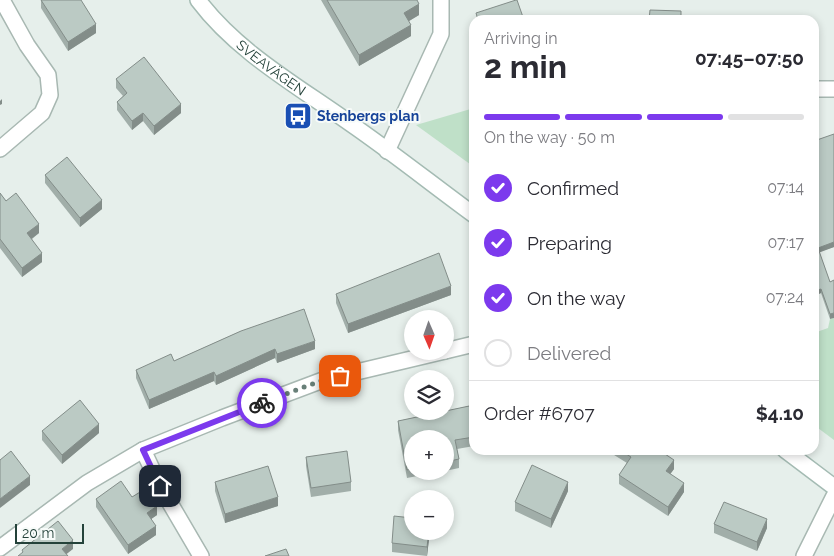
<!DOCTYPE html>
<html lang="en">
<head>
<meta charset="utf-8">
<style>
  :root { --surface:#fff; --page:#f7f7f7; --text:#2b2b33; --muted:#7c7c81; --line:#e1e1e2; --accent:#7c3aed }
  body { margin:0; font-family:Raleway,sans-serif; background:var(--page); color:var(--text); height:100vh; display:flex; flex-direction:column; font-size:19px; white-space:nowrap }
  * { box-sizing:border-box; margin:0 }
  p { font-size:16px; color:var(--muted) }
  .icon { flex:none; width:28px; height:28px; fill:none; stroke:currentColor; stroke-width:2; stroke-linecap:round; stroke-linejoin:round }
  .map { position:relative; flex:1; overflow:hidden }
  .drawer { position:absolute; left:469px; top:15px; width:350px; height:440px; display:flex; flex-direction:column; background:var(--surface); border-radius:15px; box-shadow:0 2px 8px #0003 }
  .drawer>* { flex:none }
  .needle { width:32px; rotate:178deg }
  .controls { position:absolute; left:404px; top:310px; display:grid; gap:10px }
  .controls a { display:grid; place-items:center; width:50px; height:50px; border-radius:50%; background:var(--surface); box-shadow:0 2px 8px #0003; font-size:25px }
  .scale { position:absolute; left:15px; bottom:12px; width:69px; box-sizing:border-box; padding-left:5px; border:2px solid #24423a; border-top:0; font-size:14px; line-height:18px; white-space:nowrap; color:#24423a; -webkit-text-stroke:4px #f7fbf9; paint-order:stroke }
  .pin { position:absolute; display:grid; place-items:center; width:42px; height:42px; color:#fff; margin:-21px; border-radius:10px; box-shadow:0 2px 8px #0006 }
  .courier { position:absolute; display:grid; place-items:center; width:50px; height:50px; margin:-25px; border:4px solid #7c3aed; border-radius:50%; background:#fff; color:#222; box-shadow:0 1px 6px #0007 }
  .summary em { font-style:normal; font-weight:700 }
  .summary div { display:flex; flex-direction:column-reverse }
  .summary { display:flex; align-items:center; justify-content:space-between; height:85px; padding:0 15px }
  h1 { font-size:32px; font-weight:700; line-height:38px }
  .bar { display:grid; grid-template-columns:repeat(4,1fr); gap:8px 5px; align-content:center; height:60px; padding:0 15px }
  .bar i { height:6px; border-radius:4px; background:var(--line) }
  .bar .active { background:var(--accent) }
  .bar p { grid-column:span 4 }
  .line { display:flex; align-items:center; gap:12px; padding:0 15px; border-top:1px solid var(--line) }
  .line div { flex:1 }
  ol { padding:0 15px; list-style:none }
  li { display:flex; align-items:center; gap:15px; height:55px }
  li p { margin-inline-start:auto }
  li .icon { padding:5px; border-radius:50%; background:var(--accent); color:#fff; stroke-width:4 }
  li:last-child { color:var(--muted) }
  li i { width:28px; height:28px; border:2px solid var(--line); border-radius:50% }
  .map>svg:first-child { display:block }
  .green { fill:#bfe0c8 }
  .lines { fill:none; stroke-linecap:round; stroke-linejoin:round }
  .street-casing { stroke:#a8b8b2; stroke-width:18 }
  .secondary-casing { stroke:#a4bbb3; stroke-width:18 }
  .street { stroke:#fff; stroke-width:15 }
  .secondary { stroke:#fff; stroke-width:15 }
  .wall { fill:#a1aea9 }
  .shaded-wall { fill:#838d89 }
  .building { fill:#bbcac4; stroke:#838d89 }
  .done { stroke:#687f78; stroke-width:5; stroke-dasharray:0 9 }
  .route { stroke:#7c3aed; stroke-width:6 }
  .labels { text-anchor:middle; stroke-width:4; stroke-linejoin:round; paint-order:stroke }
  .street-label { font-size:14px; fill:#24423a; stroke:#f7fbf9 }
  .transit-label { font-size:14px; font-weight:bold; fill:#164399; stroke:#f7fbf9; text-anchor:start }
</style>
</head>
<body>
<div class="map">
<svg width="834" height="556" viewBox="0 0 834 556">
  <rect width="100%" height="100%" fill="#e6efeb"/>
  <!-- green -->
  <g class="green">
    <path d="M474 108V167L416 125Z"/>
    <path d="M834 318V440L814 425V333L828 328 830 319Z"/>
  </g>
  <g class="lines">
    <!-- street casing -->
    <g class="street-casing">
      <g id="street">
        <path d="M814 89H834"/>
        <path d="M0 149 42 113 50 95 48 75 27 45 2 0"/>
        <path d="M387 151 441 34V0"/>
        <path d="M445 351 474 344"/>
        <path d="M143 450 160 486 201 556"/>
        <path d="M0 548 87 483 143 450 222 418 323 380 445 351"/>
        <path d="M804 556 834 496"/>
      </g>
    </g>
    <!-- secondary casing -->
    <g class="secondary-casing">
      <g id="secondary">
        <path id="s1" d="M198 0C238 53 298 86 351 124 393 153 433 185 474 215"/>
        <path d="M785 450 834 487"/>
      </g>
    </g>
    <!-- street -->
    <use href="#street" class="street"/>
    <!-- secondary -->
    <use href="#secondary" class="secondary"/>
  </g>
  <!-- wall -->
  <g class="wall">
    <path d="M41 0 96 33 68 51 41 8Z"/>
    <path d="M321 0H417L419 15 409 21 411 36 359 66Z"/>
    <path d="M116 79 181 113 154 135 143 121 132 130 117 110V102L123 96 116 88Z"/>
    <path d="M814 141 834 247 819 252 830 282 834 280 830 319 821 293 814 296Z"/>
    <path d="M45 175 102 209 80 227 45 183Z"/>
    <path d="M0 193 6 201 39 233 32 239 42 262 22 277 0 248Z"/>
    <path d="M336 294 451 295 348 333 336 303Z"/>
    <path d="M241 331 315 349 277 363 275 358 216 385 214 381 149 409 136 378V370L174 361Z"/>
    <path d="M474 405V446L457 449 459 459V468L445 471V439H412V471H443L407 478 398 430V421Z"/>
    <path d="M42 431 99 433 62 464 42 440Z"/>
    <path d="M606 450H659L674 469 670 474 684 492 668 516 619 484V475L627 463Z"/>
    <path d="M306 457 351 482V491L311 497 306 466Z"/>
    <path d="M215 482 278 506 225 523 215 491Z"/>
    <path d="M568 491 551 528 515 511V502Z"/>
    <path d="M132 497 157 515 151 519 156 535 128 554 96 507V499Z"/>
    <path d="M714 524 767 528 757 551 714 533Z"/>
    <path d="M412 531H430L427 556 392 552V543Z"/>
  </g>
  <!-- shaded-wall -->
  <g class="shaded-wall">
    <path d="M419 4V15L404 24V13Z"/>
    <path d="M96 24V33L68 51V42Z"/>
    <path d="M411 25V36L359 66V55Z"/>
    <path d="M2 99V104L0 105V101Z"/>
    <path d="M181 104V113L154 135V126Z"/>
    <path d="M143 113V121L132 130V121Z"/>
    <path d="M102 200V209L80 227V218Z"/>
    <path d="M39 224V233L27 242V233Z"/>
    <path d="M834 242V247L818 253V248Z"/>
    <path d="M42 253V262L22 277V268Z"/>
    <path d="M451 286V295L348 333V324Z"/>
    <path d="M821 289V293L814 296V291Z"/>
    <path d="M834 313V318L830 319V314Z"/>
    <path d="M315 341V349L277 363V354Z"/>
    <path d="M275 349V358L216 385V376Z"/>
    <path d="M214 372V381L149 409V400Z"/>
    <path d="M99 424V433L62 464V455Z"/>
    <path d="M674 460V469L666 480V471Z"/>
    <path d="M30 476V485L0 508V499Z"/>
    <path d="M568 482V491L551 528V519Z"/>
    <path d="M684 483V492L668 516V507Z"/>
    <path d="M278 497V506L225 523V514Z"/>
    <path d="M157 506V515L147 522V513Z"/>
    <path d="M767 519V528L757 551V542Z"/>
    <path d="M156 526V535L128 554V545Z"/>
    <path d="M429 531H430L427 556V547Z"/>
    <path d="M73 540V549L64 556 62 549Z"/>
  </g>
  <!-- building -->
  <g class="building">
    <path d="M41 0H81L96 24 68 42Z"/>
    <path d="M327 0H417L419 4 404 13 411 25 359 55Z"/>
    <path d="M516 0H517L524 20H478L476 13Z"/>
    <path d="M650 10 681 11V20H649Z"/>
    <path d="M144 57 181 104 154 126 143 113 132 121 117 102 127 93 116 79Z"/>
    <path d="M834 134V242L818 248 830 282 834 280V313L830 314 821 289 814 291V141Z"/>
    <path d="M67 157 102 200 80 218 45 175Z"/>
    <path d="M0 193 6 201 16 193 39 224 27 233 42 253 22 268 0 239Z"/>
    <path d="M439 253 451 286 348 324 336 294Z"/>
    <path d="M304 309 315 341 277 354 275 349 216 376 214 372 149 400 136 370 171 354 174 361 241 331Z"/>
    <path d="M80 400 99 424 62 455 42 431Z"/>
    <path d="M474 405V437L455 440 459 459 445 462V439H412V468L407 470 398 421Z"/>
    <path d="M620 450H659L674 460 666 471 684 483 668 507 619 475 631 457Z"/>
    <path d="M11 451 30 476 0 499V460Z"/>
    <path d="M347 451 351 482 311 488 306 457Z"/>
    <path d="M532 465 568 482 551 519 515 502Z"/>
    <path d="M268 466 278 497 225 514 215 482Z"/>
    <path d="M121 481 132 497 145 489 157 506 147 513 156 526 128 545 96 499Z"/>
    <path d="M724 502 767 519 757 542 714 524Z"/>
    <path d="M394 516 412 518V531H429L427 547 392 543Z"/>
    <path d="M58 521 73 540 62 549 68 556H18L23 552 22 550Z"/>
    <path d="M286 549 289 556H265Z"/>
  </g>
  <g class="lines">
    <!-- done -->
    <path class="done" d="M262 403 323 380 340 376"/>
    <!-- route -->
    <path class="route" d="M160 486 143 450 262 403"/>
  </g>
  <!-- icons -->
  <defs>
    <g id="bus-square" transform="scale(1.4375)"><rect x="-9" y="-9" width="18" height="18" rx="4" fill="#1a4fb4" stroke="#f7fbf9"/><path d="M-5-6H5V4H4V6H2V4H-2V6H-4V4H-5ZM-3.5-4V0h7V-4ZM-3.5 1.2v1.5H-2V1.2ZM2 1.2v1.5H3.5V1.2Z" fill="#fff"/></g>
  </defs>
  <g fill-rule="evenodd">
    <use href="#bus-square" x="298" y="116"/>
  </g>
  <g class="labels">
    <!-- street labels -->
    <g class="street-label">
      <text dy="5" stroke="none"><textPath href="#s1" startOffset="100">SVEAVÄGEN</textPath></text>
    </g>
    <!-- transit labels -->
    <g class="transit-label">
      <text x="317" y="121">Stenbergs plan</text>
    </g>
  </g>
</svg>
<div class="controls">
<a><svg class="needle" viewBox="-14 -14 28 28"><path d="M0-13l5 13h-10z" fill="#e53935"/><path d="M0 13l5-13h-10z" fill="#7c7c81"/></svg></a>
<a><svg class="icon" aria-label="layers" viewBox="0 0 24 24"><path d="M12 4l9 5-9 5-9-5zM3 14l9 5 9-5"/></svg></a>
<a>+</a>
<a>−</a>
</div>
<div class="scale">20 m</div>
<div class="pin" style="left:340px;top:376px;background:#ea580c"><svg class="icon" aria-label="bag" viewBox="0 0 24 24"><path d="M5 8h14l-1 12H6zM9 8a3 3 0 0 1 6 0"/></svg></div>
<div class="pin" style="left:160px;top:486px;background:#1f2937"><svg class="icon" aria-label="home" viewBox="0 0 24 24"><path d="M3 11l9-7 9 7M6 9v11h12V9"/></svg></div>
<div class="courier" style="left:262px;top:403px"><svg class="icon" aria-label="bike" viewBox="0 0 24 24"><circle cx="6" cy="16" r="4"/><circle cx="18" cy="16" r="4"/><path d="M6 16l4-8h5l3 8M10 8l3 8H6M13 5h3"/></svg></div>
<section class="drawer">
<div class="summary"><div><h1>2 min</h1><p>Arriving in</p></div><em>07:45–07:50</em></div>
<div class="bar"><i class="active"></i><i class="active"></i><i class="active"></i><i></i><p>On the way · 50 m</p></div>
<ol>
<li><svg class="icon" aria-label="check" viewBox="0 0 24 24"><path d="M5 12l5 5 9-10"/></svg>Confirmed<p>07:14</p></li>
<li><svg class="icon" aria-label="check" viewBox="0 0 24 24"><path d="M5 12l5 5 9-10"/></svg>Preparing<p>07:17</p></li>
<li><svg class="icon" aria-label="check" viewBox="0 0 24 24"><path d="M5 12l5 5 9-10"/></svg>On the way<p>07:24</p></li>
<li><i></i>Delivered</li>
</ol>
<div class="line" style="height:65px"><div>Order #6707</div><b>$4.10</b></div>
</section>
</div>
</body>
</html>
